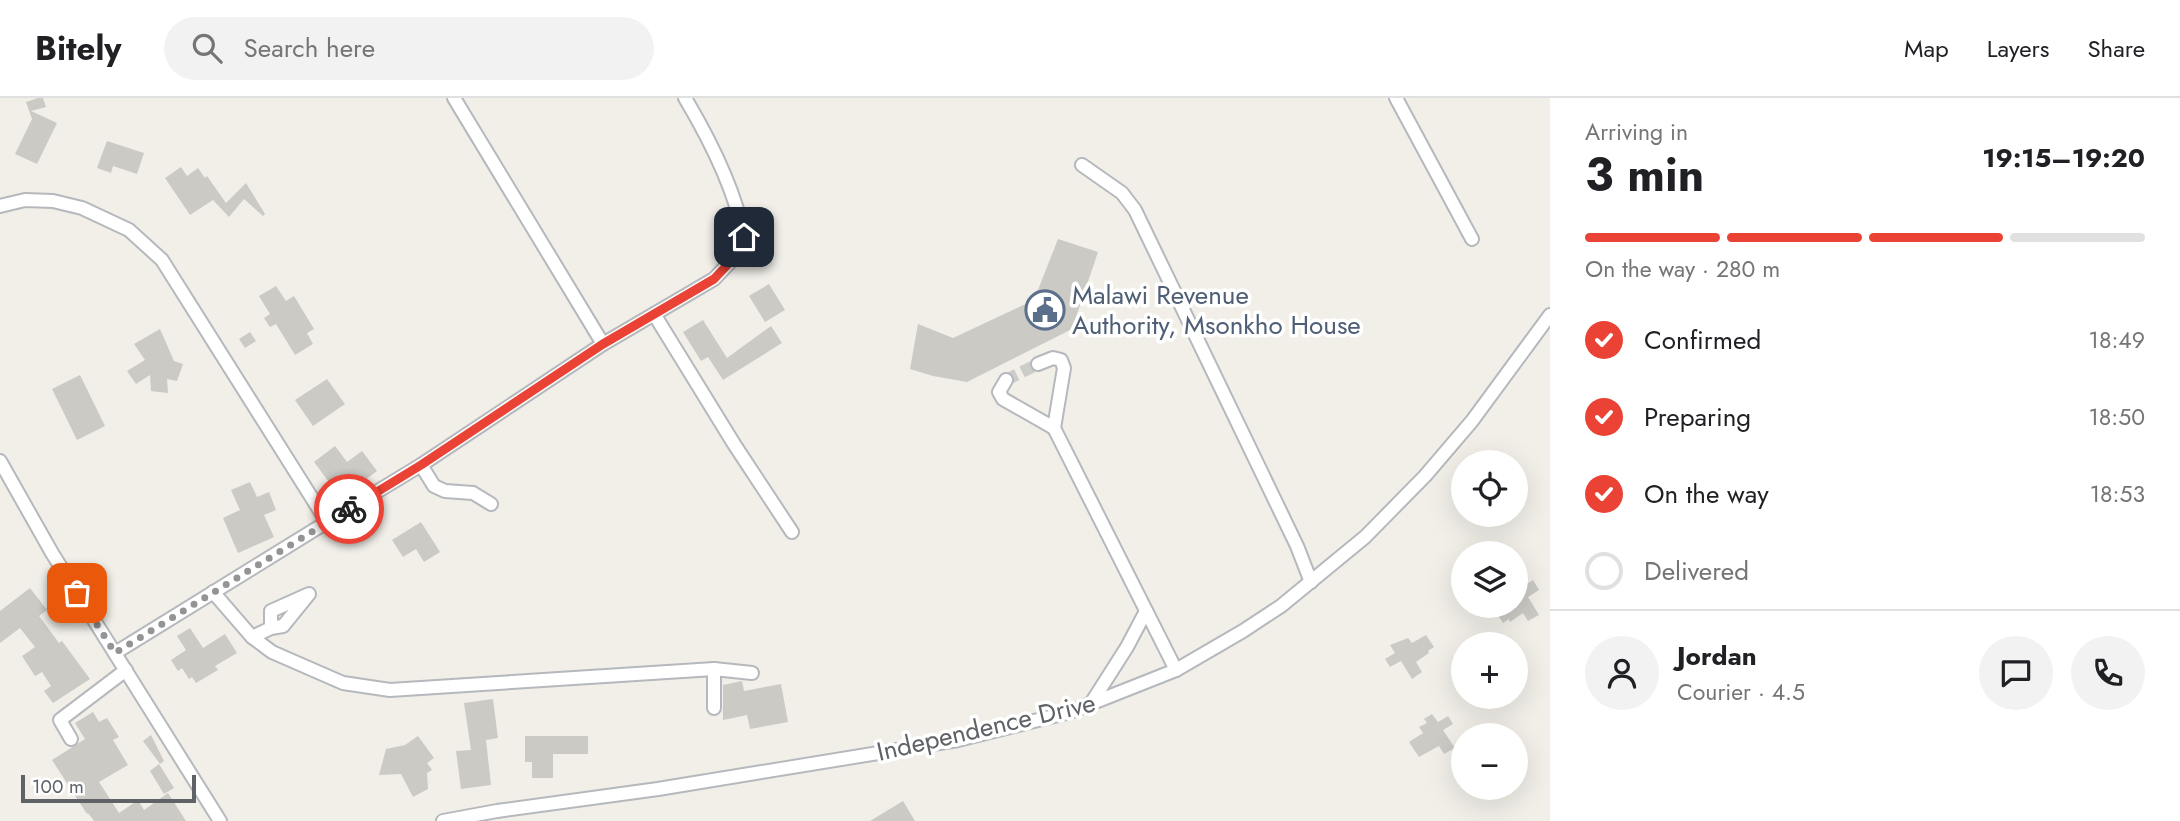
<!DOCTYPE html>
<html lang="en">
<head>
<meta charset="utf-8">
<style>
  :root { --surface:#fff; --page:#f2f2f2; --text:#202124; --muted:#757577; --line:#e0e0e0; --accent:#ea4335 }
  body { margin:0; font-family:Jost,sans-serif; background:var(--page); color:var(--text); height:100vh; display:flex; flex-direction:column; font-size:26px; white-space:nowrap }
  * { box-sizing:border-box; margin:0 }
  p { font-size:23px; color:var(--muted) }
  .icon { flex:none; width:38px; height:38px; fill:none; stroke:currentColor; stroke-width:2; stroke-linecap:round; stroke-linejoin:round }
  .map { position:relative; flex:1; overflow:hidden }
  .drawer { display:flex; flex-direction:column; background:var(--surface); width:630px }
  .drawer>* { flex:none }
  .tools { position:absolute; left:1451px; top:352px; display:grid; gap:14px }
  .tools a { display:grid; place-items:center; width:77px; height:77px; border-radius:50%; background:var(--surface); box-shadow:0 7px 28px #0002; font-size:35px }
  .scale { position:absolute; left:21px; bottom:18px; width:175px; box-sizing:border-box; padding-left:7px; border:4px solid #5f6368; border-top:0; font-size:19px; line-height:24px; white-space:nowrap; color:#5f6368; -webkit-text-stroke:5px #fff; paint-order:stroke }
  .pin { position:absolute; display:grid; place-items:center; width:60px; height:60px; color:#fff; margin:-30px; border-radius:14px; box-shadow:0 4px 10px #0006 }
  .courier { position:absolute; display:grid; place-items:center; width:70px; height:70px; margin:-35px; border:5px solid #ea4335; border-radius:50%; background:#fff; color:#222; box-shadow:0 2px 9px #0007 }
  .head em { font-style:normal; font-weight:700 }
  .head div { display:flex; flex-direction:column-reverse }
  .head { display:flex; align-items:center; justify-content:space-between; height:119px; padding:0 35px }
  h1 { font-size:46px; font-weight:700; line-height:52px }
  .bar { display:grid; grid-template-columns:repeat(4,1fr); gap:10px 7px; align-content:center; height:84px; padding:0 35px }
  .bar i { height:9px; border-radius:5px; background:var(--line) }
  .bar .current { background:var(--accent) }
  .bar p { grid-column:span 4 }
  .line { display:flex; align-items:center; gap:18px; padding:0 35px; border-top:2px solid var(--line) }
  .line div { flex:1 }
  .round { display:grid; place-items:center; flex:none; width:74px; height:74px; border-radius:37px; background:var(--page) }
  ol { padding:0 35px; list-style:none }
  li { display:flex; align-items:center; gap:21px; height:77px }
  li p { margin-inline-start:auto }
  li .icon { padding:7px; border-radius:50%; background:var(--accent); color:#fff; stroke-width:4 }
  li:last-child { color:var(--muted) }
  li i { width:38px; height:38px; border:4px solid var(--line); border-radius:50% }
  header { display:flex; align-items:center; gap:42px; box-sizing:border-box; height:98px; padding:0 35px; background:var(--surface); border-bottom:2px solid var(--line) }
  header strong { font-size:33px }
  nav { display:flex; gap:38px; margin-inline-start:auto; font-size:24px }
  .search { width:490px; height:63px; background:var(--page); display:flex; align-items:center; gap:18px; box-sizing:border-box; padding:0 24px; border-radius:38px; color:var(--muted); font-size:26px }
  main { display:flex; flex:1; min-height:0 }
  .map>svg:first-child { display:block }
  .building { fill:#cccac5 }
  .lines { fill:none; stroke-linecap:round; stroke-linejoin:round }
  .minor-tunnel { stroke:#ccccc8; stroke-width:12; stroke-dasharray:12 6; stroke-linecap:butt }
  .minor-casing { stroke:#b5b8bc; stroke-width:16 }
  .minor { stroke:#fff; stroke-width:12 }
  .done { stroke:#929495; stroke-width:7; stroke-dasharray:0 12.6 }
  .route { stroke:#ea4335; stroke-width:9 }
  .labels { text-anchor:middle; stroke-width:7; stroke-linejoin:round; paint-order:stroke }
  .service-label { font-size:26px; fill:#4e5e75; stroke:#fff; text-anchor:start }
  .street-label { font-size:26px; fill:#5f6368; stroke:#fff }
</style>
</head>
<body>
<header>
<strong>Bitely</strong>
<div class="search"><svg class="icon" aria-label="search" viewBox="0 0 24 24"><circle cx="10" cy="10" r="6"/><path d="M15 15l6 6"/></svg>Search here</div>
<nav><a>Map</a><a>Layers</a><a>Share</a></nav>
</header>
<main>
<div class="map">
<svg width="1550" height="723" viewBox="0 0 1550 723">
  <rect width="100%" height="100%" fill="#f1efe8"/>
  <!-- building -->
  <g class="building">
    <path d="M38 0H43L46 9 31 13 57 25 37 66 15 56 32 21 26 4Z"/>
    <path d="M107 43 144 55 137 76 113 68 111 75 97 70Z"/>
    <path d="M181 69 187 78 198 70 205 80 207 78 226 105 246 85 265 116 263 118 244 101 229 119 213 102 190 117 165 80Z"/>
    <path d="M1058 141 1098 154 1072 231 967 284 933 278 910 271 918 226 953 240 1034 202Z"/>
    <path d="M769 186 785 212 765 224 749 198Z"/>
    <path d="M276 188 286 203 294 198 314 231 307 235 313 246 295 257 276 226 270 229 264 220 270 216 259 198Z"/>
    <path d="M703 222 727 260 771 228 782 245 723 282 708 259 701 263 683 234Z"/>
    <path d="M160 231 174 263 183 266 177 283 167 281 168 295 151 293 150 277 136 286 127 273 145 262 134 246Z"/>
    <path d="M250 234 256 243 245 250 239 241Z"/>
    <path d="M80 277 105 328 77 342 52 291Z"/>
    <path d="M327 281 345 306 313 328 295 302Z"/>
    <path d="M335 348 347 364 362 353 377 373 341 400 314 364Z"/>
    <path d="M250 384 257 399 269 394 276 412 264 417 274 439 238 455 223 420 240 412 231 392Z"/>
    <path d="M421 424 440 454 424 464 416 451 403 459 392 442Z"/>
    <path d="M1516 478 1522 489 1533 482 1539 492 1528 499 1539 517 1528 523 1523 515 1510 524 1509 521 1503 525 1492 508H1516Z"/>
    <path d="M30 490 47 512 39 518 59 545 62 543 90 581 53 605 44 593 51 588 42 574 35 578 22 558 35 549 20 530 0 545V513Z"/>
    <path d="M190 530 203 550 225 536 237 555 215 568 218 572 196 585 192 579 189 581 182 570 178 573 171 562 186 552 177 538Z"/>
    <path d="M1426 537 1434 549 1428 553 1429 555 1416 564 1422 574 1412 581 1401 563 1390 569 1385 561 1395 555 1390 547 1408 540 1412 545Z"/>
    <path d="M742 583 744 593 781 586 788 624 750 631 747 617 723 622V587Z"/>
    <path d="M493 601 498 640 486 642 491 687 461 691 456 653 471 652 464 605Z"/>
    <path d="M93 614 99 624 107 620 119 639 113 642 128 667 99 684 119 715 138 702 144 712 168 695 186 723H94L88 715 87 716 52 662 85 641 75 625Z"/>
    <path d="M1432 616 1438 624 1448 618 1453 626 1443 632 1455 650 1444 656 1439 648 1419 659 1409 644 1423 635 1419 629 1427 625 1424 621Z"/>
    <path d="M151 637 164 663 160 666 143 643Z"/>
    <path d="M418 638 434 660 427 665 432 672 427 675 428 691 413 699 401 676 379 677 386 651 405 647Z"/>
    <path d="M525 638H588V656H553V680H532V664H525Z"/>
    <path d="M159 666 174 690 164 696 150 673Z"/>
    <path d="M903 703 915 723H870Z"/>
  </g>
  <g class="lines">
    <!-- minor-tunnel -->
    <path class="minor-tunnel" d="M1006 282 1038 266"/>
    <!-- minor casing -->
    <g class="minor-casing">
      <g id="minor">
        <path d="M1396 0 1472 141"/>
        <path d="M1082 67 1122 95 1135 112 1297 448 1311 484"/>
        <path d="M0 108 25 102 53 103 82 110 129 132 162 162 327 424 115 555"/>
        <path d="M654 216 734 346 792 434"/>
        <path d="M603 246 714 181 732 162 744 139C735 91 710 42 685 0"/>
        <path d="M1006 282 999 294 1003 301 1054 330 1064 270 1061 262 1053 260 1038 266"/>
        <path d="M1054 330 1176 572"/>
        <path d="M0 363 52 455 220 723"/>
        <path d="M421 367 434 388 445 393 473 395 491 406"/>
        <path d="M327 424 421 367 603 246 454 0"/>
        <path d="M213 494 252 539 272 554 343 585 390 592 714 571"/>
        <path d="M252 539 271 530 283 528 309 496 271 513V530"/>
        <path d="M1090 607 1127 549 1146 513"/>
        <path d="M714 610V571L752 575"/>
        <path d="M71 641 60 622 126 572"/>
        <path d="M443 723 497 713 658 691 958 642 1070 614 1176 572 1243 533 1281 508 1365 439 1425 378 1472 323 1550 217"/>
      </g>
    </g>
    <!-- minor -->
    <use href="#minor" class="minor"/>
  </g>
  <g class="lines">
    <!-- done -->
    <path class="done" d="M77 495 115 555 349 411"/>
    <!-- route -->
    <path class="route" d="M349 411 421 367 603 246 714 181 732 162 744 139"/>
  </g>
  <!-- icons -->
  <defs>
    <g id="civic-ring" transform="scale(2.0125)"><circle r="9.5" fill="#fff" stroke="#5c6f8a" stroke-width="1.5"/><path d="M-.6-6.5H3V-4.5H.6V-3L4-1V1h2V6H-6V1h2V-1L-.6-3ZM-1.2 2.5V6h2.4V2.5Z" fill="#5c6f8a"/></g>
  </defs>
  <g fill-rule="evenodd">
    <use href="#civic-ring" x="1045" y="212"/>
  </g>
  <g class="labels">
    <!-- service labels -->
    <g class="service-label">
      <text x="1072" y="206">Malawi Revenue<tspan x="1072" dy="30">Authority, Msonkho House</tspan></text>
    </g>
    <!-- street labels -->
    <g class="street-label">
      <text transform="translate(986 629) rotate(-13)" y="9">Independence Drive</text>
    </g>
  </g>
</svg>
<div class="tools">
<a><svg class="icon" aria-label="locate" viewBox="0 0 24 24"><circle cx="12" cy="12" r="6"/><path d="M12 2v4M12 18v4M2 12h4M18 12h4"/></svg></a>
<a><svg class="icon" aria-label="layers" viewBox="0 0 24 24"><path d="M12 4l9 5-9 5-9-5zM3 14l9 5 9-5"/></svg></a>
<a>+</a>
<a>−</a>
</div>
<div class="scale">100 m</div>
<div class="pin" style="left:77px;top:495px;background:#ea580c"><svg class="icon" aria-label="bag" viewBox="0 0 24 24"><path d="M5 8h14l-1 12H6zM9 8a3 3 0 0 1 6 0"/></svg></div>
<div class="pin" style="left:744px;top:139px;background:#1f2937"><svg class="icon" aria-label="home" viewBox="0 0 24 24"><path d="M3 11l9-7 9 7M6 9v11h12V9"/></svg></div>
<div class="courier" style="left:349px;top:411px"><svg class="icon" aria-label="bike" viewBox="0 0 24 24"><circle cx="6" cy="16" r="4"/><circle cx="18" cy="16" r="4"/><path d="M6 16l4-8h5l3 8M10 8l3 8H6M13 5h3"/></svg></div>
</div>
<section class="drawer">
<div class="head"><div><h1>3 min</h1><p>Arriving in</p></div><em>19:15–19:20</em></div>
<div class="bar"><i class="current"></i><i class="current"></i><i class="current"></i><i></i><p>On the way · 280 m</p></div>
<ol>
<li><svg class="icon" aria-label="check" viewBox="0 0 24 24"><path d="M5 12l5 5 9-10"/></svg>Confirmed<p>18:49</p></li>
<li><svg class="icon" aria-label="check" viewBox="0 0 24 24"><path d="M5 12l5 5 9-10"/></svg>Preparing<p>18:50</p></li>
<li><svg class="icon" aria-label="check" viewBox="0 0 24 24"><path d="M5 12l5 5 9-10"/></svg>On the way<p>18:53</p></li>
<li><i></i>Delivered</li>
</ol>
<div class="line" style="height:126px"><a class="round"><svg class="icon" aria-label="person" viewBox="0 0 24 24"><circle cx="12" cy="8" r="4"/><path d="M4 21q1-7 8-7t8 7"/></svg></a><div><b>Jordan</b><p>Courier · 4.5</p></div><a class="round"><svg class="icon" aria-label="chat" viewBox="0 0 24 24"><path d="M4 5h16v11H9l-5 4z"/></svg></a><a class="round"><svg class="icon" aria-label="phone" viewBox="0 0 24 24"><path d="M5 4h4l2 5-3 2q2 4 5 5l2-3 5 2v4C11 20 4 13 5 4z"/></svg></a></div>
</section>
</main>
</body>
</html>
